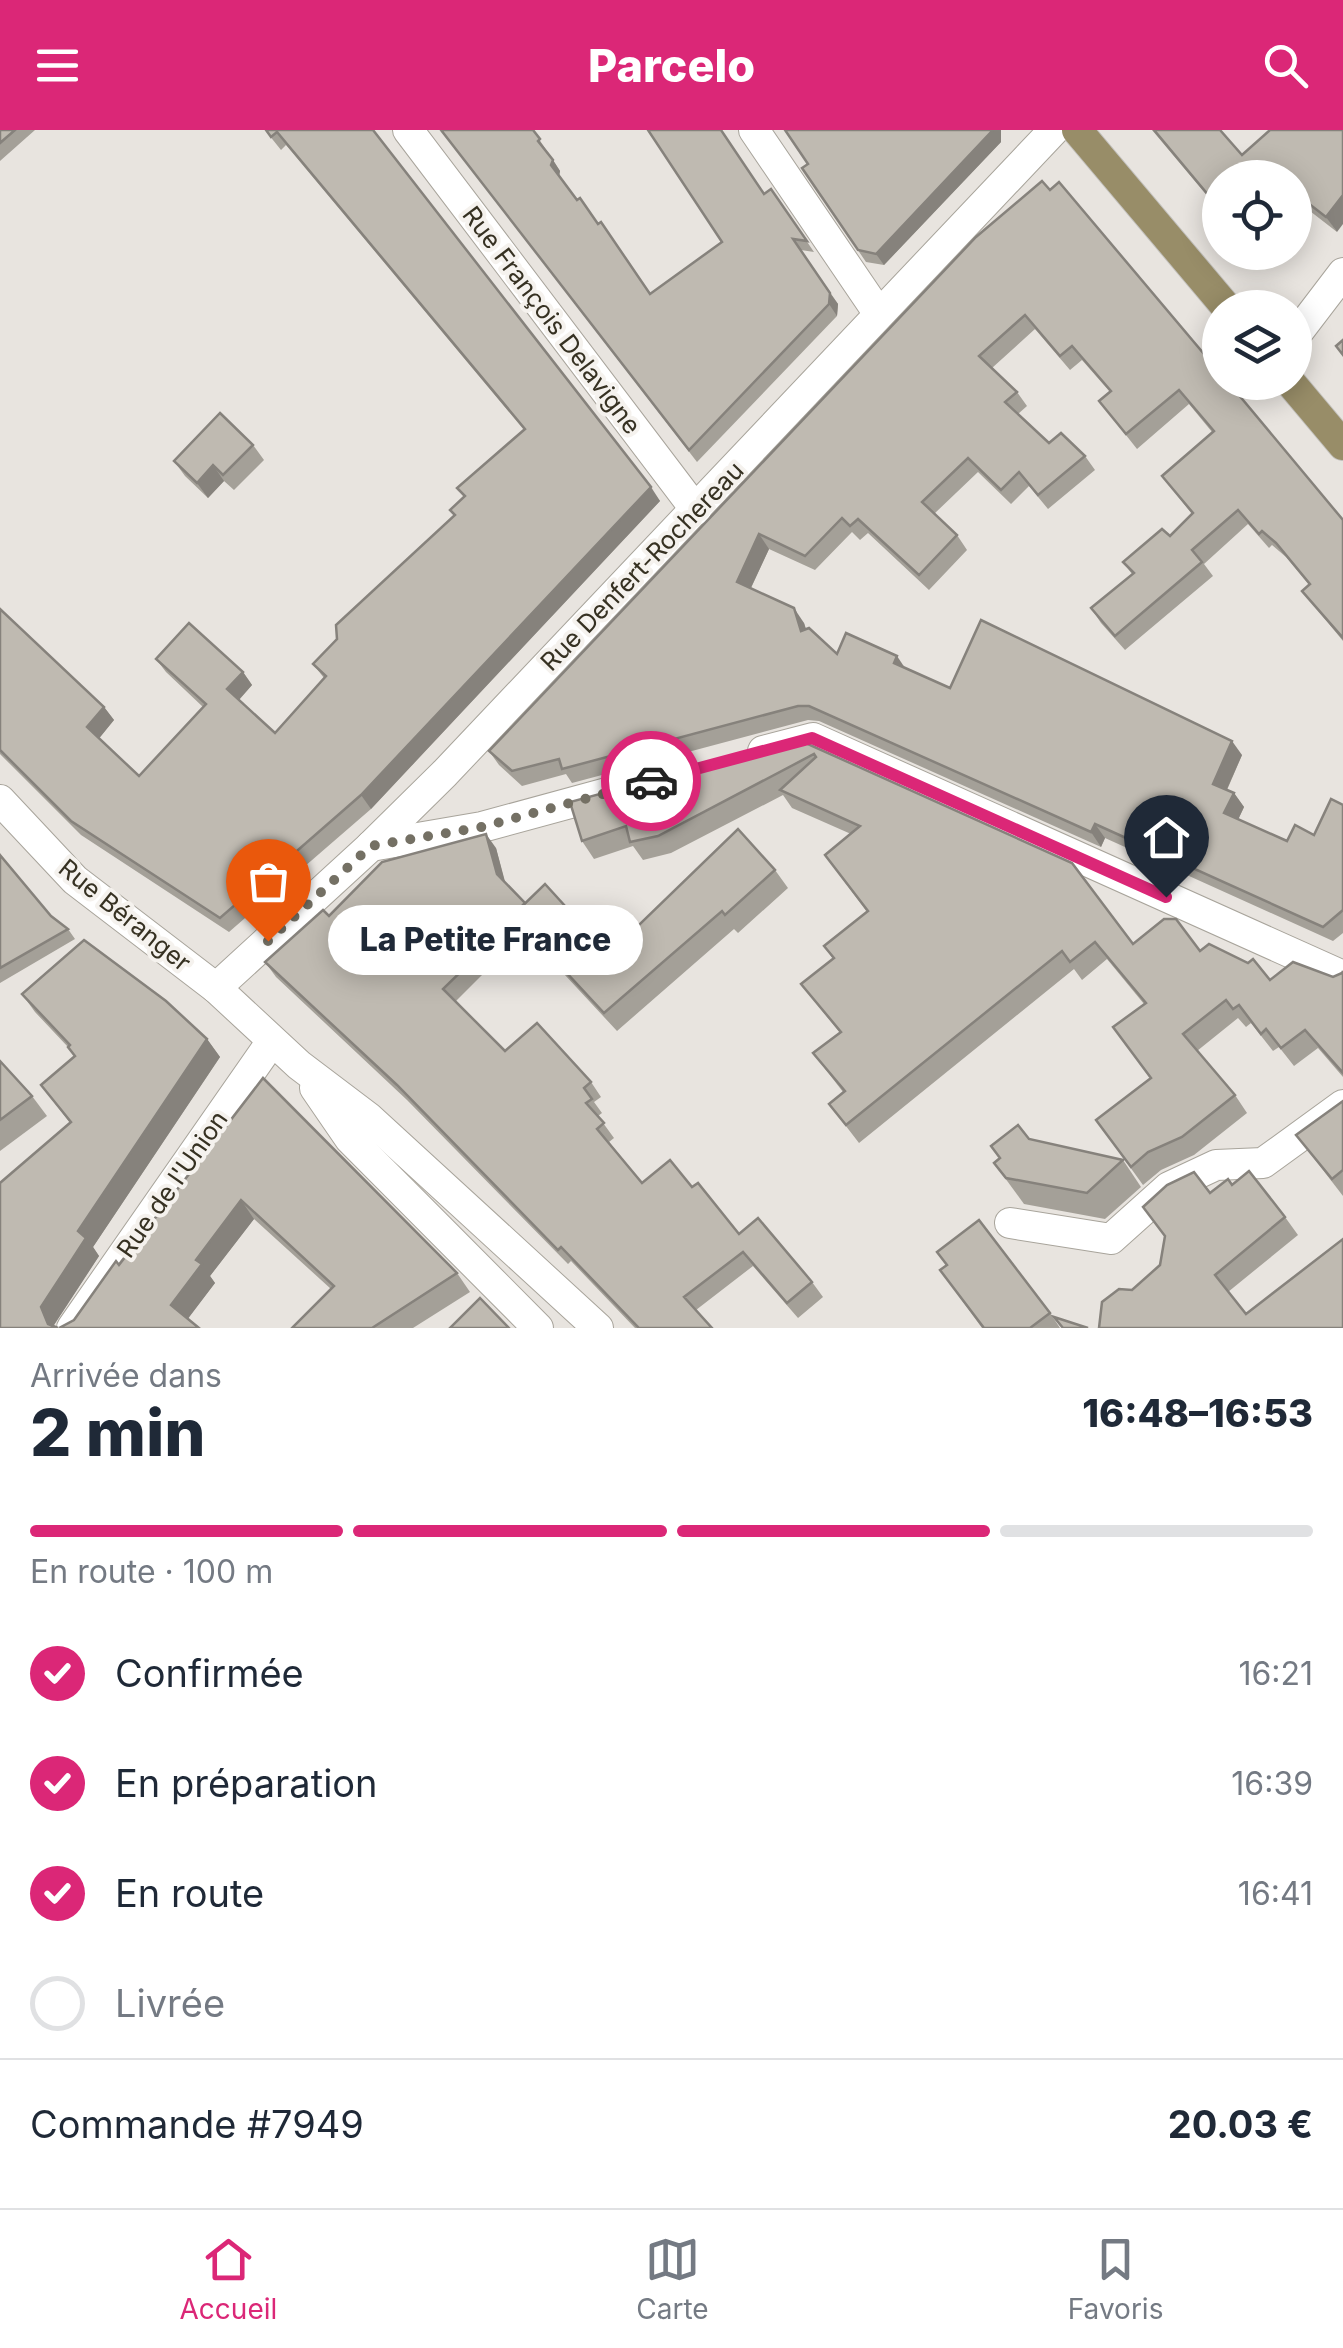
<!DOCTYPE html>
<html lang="fr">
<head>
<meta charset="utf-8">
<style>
  :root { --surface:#fff; --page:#f2f2f3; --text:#1f2937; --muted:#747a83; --line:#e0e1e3; --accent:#db2777 }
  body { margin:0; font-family:Inter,sans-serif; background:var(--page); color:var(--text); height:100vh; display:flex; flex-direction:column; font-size:38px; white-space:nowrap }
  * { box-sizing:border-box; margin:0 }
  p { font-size:32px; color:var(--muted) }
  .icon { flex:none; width:55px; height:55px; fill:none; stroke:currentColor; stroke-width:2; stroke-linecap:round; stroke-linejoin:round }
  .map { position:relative; height:1198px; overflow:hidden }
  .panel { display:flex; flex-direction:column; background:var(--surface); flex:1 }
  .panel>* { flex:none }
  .controls { position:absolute; left:1202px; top:30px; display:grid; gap:20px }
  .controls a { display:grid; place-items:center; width:110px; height:110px; border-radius:50%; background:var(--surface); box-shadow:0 5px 25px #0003; font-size:50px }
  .pin { position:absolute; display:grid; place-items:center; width:85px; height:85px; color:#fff; margin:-102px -42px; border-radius:50% 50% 50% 0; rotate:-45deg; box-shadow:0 0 10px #0007 }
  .pin .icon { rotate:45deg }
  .courier { position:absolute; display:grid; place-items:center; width:100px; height:100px; margin:-50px; border:8px solid #db2777; border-radius:50%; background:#fff; color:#222; box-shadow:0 2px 12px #0007 }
  .bubble { position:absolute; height:70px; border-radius:35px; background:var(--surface); box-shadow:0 5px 25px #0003; font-size:32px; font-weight:800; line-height:70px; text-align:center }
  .overview em { font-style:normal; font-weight:800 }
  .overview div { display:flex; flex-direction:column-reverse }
  .overview { display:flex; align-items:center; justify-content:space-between; height:170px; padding:0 30px }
  h1 { font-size:65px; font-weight:800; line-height:75px }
  .bar { display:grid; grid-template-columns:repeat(4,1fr); gap:15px 10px; align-content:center; height:120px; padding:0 30px }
  .bar i { height:12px; border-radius:8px; background:var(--line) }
  .bar .selected { background:var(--accent) }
  .bar p { grid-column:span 4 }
  .line { display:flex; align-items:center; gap:25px; padding:0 30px; border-top:2px solid var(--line) }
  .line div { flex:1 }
  ol { padding:0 30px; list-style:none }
  li { display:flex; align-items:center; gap:30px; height:110px }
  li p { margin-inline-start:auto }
  li .icon { padding:10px; border-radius:50%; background:var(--accent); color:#fff; stroke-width:4 }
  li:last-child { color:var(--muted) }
  li i { width:55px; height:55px; border:5px solid var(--line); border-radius:50% }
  header { display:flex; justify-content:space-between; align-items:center; height:130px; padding:0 30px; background:var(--accent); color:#fff; font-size:45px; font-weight:800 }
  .dock { display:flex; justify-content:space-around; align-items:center; height:140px; border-top:2px solid var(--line); background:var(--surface); font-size:28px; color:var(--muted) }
  .dock a { display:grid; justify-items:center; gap:5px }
  .dock .selected { color:var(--accent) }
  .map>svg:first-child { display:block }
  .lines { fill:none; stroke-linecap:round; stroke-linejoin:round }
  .minor-casing { stroke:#a8a49b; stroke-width:32 }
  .major-casing { stroke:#c3c1bd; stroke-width:32 }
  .minor { stroke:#fff; stroke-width:30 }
  .major { stroke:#988d68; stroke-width:30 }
  .wall { fill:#a4a098 }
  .shaded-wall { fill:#86827c }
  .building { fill:#bfbab1; stroke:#86827c; stroke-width:2.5 }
  .done { stroke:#747064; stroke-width:10; stroke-dasharray:0 18 }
  .route { stroke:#db2777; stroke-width:12 }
  .labels { text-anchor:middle; stroke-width:8; stroke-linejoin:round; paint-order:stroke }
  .street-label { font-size:25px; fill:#363122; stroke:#f5f2ee }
</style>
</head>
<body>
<header><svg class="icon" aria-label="menu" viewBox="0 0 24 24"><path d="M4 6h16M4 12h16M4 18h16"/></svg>Parcelo<svg class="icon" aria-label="search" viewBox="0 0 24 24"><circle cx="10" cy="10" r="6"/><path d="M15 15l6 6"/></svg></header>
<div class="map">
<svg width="1343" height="1198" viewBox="0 0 1343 1198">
  <rect width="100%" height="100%" fill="#e8e4df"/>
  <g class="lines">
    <!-- minor casing -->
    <g class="minor-casing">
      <g id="minor">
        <path d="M408 0 696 380"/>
        <path d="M754 0 879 184"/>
        <path d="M1295 206 1343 143"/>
        <path d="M763 621 813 608 1343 846"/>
        <path d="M0 670 75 750 216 858 299 935 369 988 598 1198"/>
        <path d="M371 716 482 697 607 663"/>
        <path d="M216 858 371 716 445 643 1054 0"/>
        <path d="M315 958 350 1009 538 1198"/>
        <path d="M1010 1093 1111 1109 1169 1057 1216 1035 1263 1033 1343 975"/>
        <path d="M72 1198 272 911"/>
      </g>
    </g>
    <!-- major casing -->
    <g class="major-casing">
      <g id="major">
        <path d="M1077 0 1227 178"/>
        <path d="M1290 252 1343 315"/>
      </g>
    </g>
    <!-- minor -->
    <use href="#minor" class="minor"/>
    <!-- major -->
    <use href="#major" class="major"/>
  </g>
  <!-- wall -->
  <g class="wall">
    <path d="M0 0H35L0 31Z"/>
    <path d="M265 0H373L660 371 371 679 229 802 81 705 0 624V479L104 577 114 590 99 608 139 646 203 577 166 542 156 529 243 542 252 555 239 570 275 603 324 548 313 534 454 385 450 380 464 367 457 358 524 300 286 15 281 20Z"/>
    <path d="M441 0H533L560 41 559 46 651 164 722 112 764 64 771 59 814 122 801 120 838 174 837 186 697 332Z"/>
    <path d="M785 0H1001V12L884 135 866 132 802 38 808 34Z"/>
    <path d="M1152 0H1220L1242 25 1270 0 1337 102 1297 71 1295 73V48H1220V81Z"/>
    <path d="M1042 51 1343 390V511L1302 461 1309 455 1286 427 1272 415 1269 418 1248 394 1204 434 1213 446 1125 520 1101 493 1091 478 1132 444 1123 432 1170 406 1192 384 1162 346 1212 302 1189 274 1137 319 1099 271 1110 262 1082 230 1070 240 1035 199 992 238 1017 262 1027 276 1018 284 1049 313 1085 326 1095 340 1048 379 1029 356 1011 374 978 342 934 384 957 405 967 420 929 460 868 403 860 410 852 402 815 440 769 419 751 458 804 493 806 499 837 524 906 539 950 558 1242 625 1227 660 1234 663 1244 677 1238 690 1287 711 1314 705 1343 675V803L1333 811 1105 708 1101 717 819 591 808 590 572 653 566 644 522 656 499 635 489 621Z"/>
    <path d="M253 315 264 330 234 360 224 351 208 368 185 346 174 331Z"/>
    <path d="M799 610 1133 814 1200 821 1270 850 1333 847 1342 843 1343 841V947L1318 918 1294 936 1279 917 1273 921 1251 893 1246 897 1238 888 1197 921 1235 965 1247 983 1194 1025 1161 1040 1143 1055 1096 990 1150 948 1144 874 1107 829 1082 850 1074 839 859 1013 829 974 843 962 813 923 840 903 801 854 833 829 824 816 867 782 825 725 851 704 792 678 783 665 671 723 643 730 633 716 594 729 582 711Z"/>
    <path d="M496 718 505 753 525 773 617 833 775 740 788 758 738 803 734 799 617 901 525 802 456 871 505 921 591 952 601 967 594 972 602 983 598 986 614 1008 609 1012 642 1053 692 1057 739 1104 812 1152 823 1167 798 1188 753 1136 696 1180 712 1198H635L571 1131 568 1134 407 970 276 847 265 832 329 786Z"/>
    <path d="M0 725 51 786 68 799 75 809 0 853Z"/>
    <path d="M22 864 207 909 220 927 93 1117 99 1126 54 1195 0 1198 70 993 41 955 74 926 68 917 35 882Z"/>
    <path d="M0 931 32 966 47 986 0 1021Z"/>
    <path d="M263 948 457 1143 470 1162 413 1198H292L331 1159 254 1089 210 1146 215 1153 187 1189 74 1190Z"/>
    <path d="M1343 971V1066L1296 1005Z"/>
    <path d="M1029 1009 1123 1030 1141 1057 1105 1089 1024 1074 994 1033Z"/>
    <path d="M1232 1055 1285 1087 1298 1105 1228 1162 1246 1184 1318 1129 1343 1198H1099L1132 1160 1160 1135 1210 1063Z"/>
    <path d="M940 1140 1050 1183 1060 1198H982Z"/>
  </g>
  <!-- shaded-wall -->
  <g class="shaded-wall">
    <path d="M993 0H1001V12L884 135 876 124Z"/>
    <path d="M553 30 560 41 559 46 551 35Z"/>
    <path d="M1343 65V94L1337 102 1326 87Z"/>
    <path d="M830 163 838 174 837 186 829 174Z"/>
    <path d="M213 335 224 351 208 368 197 353Z"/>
    <path d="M651 357 660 371 371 679 361 665Z"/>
    <path d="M759 404 769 419 747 466 737 452Z"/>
    <path d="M794 478 804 493 811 515 801 501Z"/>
    <path d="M897 526 907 541 894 533Z"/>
    <path d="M243 542 252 555 236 573 227 559Z"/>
    <path d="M104 577 114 590 97 611 87 597Z"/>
    <path d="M1232 611 1242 625 1223 668 1213 654Z"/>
    <path d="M1234 663 1244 677 1234 698 1224 683Z"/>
    <path d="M1095 694 1105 708 1101 717 1091 702Z"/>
    <path d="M486 704 496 718 507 759 497 744Z"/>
    <path d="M207 909 220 927 93 1117 99 1126 54 1195 55 1198 48 1194 41 1177 78 1101Z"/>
    <path d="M241 1070 254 1089 210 1146 215 1153 184 1194 171 1175 196 1130Z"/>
  </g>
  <!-- building -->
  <g class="building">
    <path d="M0 0H15L0 13Z"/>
    <path d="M266 0H373L651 357 361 665 220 788 71 691 0 620V479L104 577 87 597 139 646 206 574 156 529 189 493 243 542 227 559 275 603 326 546 313 534 337 509 336 495 455 385 450 380 465 366 457 358 525 299 277 2 271 7Z"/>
    <path d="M441 0H533L540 9 538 11 553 30 551 35 577 70 580 68 598 94 601 92 650 164 722 112 648 0H721L764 64 771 59 807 111 793 109 830 163 829 174 689 320Z"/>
    <path d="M785 0H993L876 124 858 120 802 38 808 34Z"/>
    <path d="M1154 0H1220L1242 25 1270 0H1343V65L1326 87 1295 63V48H1220V79Z"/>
    <path d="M1042 51 1050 60 1059 52 1220 243V252H1228L1343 390V508L1302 461 1310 454 1276 413 1262 401 1259 404 1238 380 1192 420 1202 432 1115 506 1091 478 1134 443 1123 432 1162 399 1170 406 1193 383 1162 346 1214 301 1179 260 1126 304 1099 271 1111 261 1072 216 1060 226 1025 185 979 226 1017 262 1005 272 1049 313 1061 303 1085 326 1038 365 1019 342 1001 360 968 328 922 372 957 405 919 445 858 389 850 396 842 388 805 426 759 404 737 452 794 478 801 501 809 498 837 524 846 503 897 526 894 533 950 558 981 490 1232 611 1213 654 1234 663 1224 683 1287 711 1295 695 1314 705 1331 669 1343 675V780L1323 797 1095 694 1091 702 809 576H798L562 639 559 629 512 641 489 621 976 107Z"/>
    <path d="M1343 210V225L1336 216Z"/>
    <path d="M220 283 253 315 223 345 213 335 197 353 174 331Z"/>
    <path d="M799 610 1072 733 1133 814 1164 789H1176L1200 821 1209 814 1248 833 1253 829 1270 850 1293 832 1333 847 1342 843 1343 841V943L1305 900 1281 918 1266 899 1261 904 1239 875 1233 879 1226 870 1183 904 1235 965 1182 1007 1148 1022 1131 1037 1096 990 1151 948 1113 897 1146 873 1095 812 1070 832 1062 821 846 995 829 974 845 961 813 923 841 902 801 854 834 828 824 816 868 781 825 725 860 696 780 660 816 627 814 624 658 706 630 712 626 696 582 711 570 672Z"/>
    <path d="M738 699 775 740 725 785 722 781 604 883 513 785 545 754 617 833 613 820Z"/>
    <path d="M486 704 497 744 525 773 513 785 516 788 443 859 505 921 537 893 591 952 584 958 592 969 586 973 604 993 597 999 642 1053 670 1030 692 1057 698 1053 739 1104 758 1088 812 1152 787 1173 743 1122 684 1167 712 1198H639L561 1117 558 1120 397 955 265 832 323 780 329 786 382 732Z"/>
    <path d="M0 725 51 786 68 799 0 838Z"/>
    <path d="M84 810 166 871 207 909 78 1101 86 1108 41 1177 48 1194 58 1198H0V1053L71 992 41 955 75 926 68 917 70 915 22 864Z"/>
    <path d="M0 931 32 966 0 990Z"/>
    <path d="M263 948 457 1143 372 1198H292L334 1156 241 1070 196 1130 202 1134 171 1175 199 1198H59L74 1190 116 1131 119 1135Z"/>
    <path d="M1343 971V1040L1332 1049 1296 1005Z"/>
    <path d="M1018 995 1029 1009 1123 1030 1087 1063 1006 1048 994 1033 1000 1028 991 1016Z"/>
    <path d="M1249 1041 1285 1087 1215 1145 1246 1184 1343 1109V1198H1099L1102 1172 1119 1159 1132 1160 1160 1135 1165 1106 1143 1077 1167 1055 1194 1042 1210 1063 1228 1049 1232 1055Z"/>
    <path d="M979 1090 1050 1183 1030 1198H984L940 1140 947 1135 937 1122Z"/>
    <path d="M480 1168 509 1198H450Z"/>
    <path d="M1054 1187 1088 1198H1063Z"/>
  </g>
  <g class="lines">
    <!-- done -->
    <path class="done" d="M268 811 371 716 482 697 651 651"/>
    <!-- route -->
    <path class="route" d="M651 651 812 608 1166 767"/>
  </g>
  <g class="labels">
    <!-- street labels -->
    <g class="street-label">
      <text transform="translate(552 190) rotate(53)" y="9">Rue François Delavigne</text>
      <text transform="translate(642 436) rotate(-46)" y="9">Rue Denfert-Rochereau</text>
      <text transform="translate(125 785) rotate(39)" y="9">Rue Béranger</text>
      <text transform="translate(172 1054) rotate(-55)" y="9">Rue de l'Union</text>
    </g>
  </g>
</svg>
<div class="controls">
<a><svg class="icon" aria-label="locate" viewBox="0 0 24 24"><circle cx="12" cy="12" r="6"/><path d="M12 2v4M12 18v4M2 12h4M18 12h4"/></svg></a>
<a><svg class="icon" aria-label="layers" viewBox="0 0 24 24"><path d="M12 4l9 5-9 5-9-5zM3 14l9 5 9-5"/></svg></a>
</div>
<div class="pin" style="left:268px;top:811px;background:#ea580c"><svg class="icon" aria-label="bag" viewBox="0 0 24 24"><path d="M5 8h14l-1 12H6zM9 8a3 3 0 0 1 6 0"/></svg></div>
<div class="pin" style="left:1166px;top:767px;background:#1f2937"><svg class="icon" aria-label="home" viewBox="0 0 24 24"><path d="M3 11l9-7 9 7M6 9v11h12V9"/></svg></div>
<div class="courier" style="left:651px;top:651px"><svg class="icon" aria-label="car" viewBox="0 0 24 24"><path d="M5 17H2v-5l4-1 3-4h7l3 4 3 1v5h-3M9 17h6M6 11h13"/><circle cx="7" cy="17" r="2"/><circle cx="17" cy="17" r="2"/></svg></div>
<div class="bubble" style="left:328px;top:775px;width:315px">La Petite France</div>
</div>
<section class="panel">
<div class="overview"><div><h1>2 min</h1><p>Arrivée dans</p></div><em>16:48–16:53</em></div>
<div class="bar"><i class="selected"></i><i class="selected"></i><i class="selected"></i><i></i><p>En route · 100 m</p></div>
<ol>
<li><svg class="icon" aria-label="check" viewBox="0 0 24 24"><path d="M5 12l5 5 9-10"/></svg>Confirmée<p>16:21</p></li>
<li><svg class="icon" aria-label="check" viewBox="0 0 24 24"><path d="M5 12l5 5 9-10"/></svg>En préparation<p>16:39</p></li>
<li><svg class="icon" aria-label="check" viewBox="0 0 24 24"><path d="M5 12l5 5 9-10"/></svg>En route<p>16:41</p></li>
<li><i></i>Livrée</li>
</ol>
<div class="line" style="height:130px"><div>Commande #7949</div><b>20.03 €</b></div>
</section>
<nav class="dock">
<a class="selected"><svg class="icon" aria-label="home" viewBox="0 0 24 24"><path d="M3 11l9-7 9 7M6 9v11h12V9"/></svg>Accueil</a>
<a><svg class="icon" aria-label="map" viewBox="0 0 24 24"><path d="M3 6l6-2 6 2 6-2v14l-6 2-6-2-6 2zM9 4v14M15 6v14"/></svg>Carte</a>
<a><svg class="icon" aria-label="saved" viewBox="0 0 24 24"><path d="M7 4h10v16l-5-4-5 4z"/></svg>Favoris</a>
</nav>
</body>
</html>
